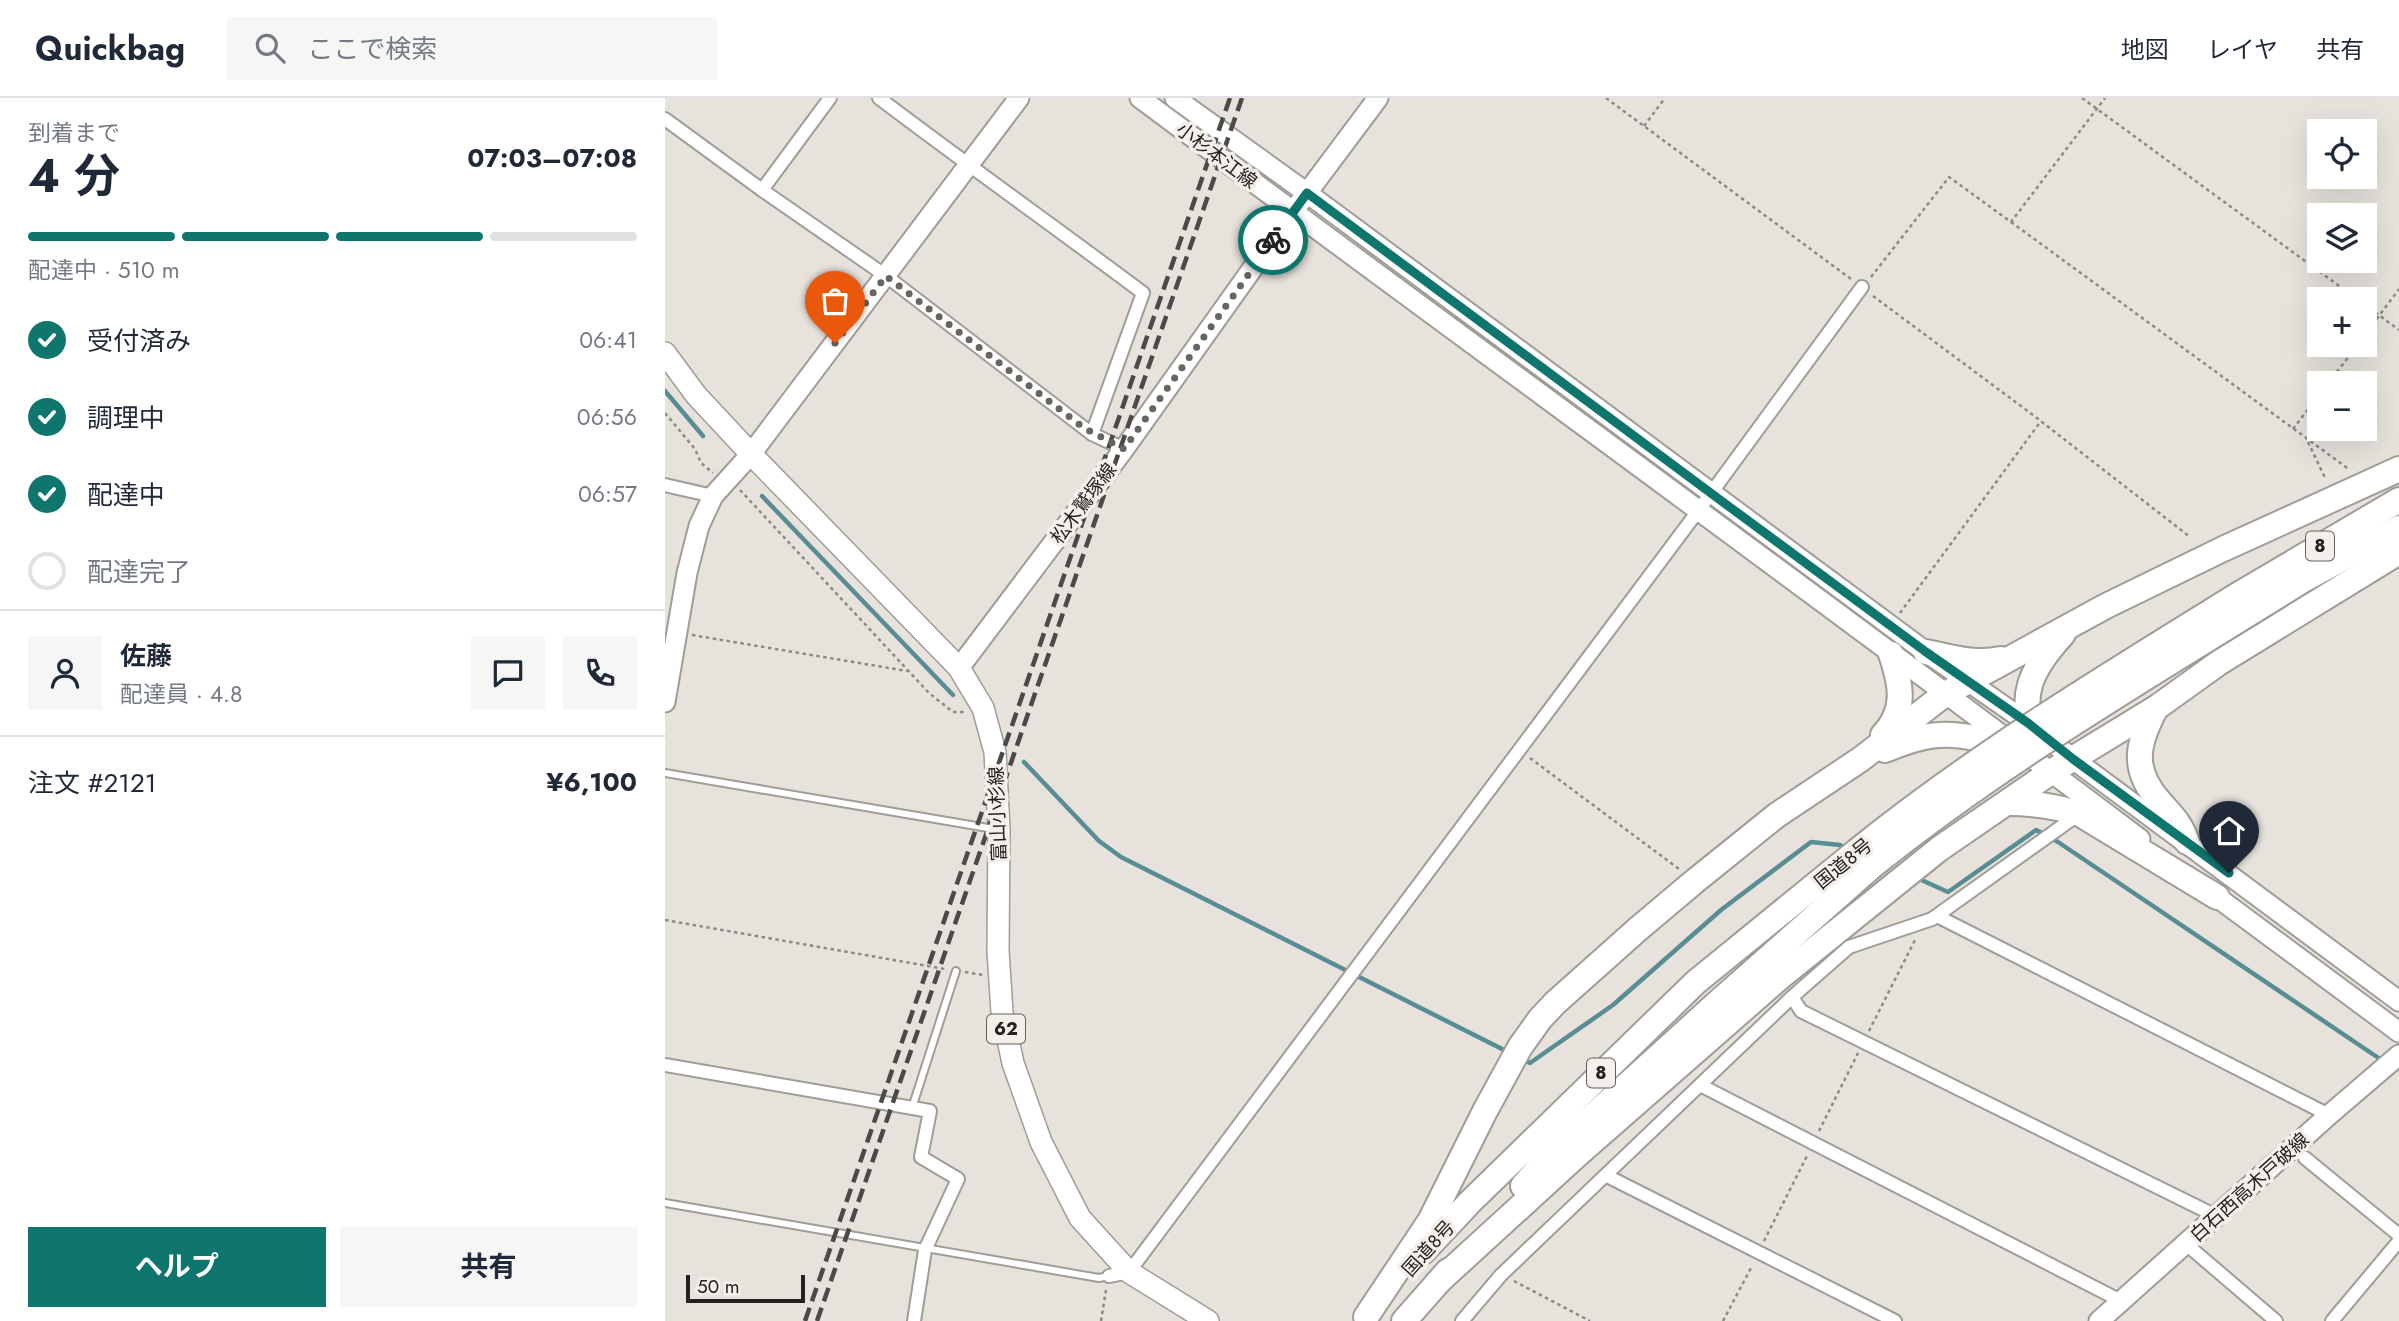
<!DOCTYPE html>
<html lang="ja">
<head>
<meta charset="utf-8">
<style>
  :root { --surface:#fff; --page:#f6f6f7; --text:#1f2937; --muted:#747a83; --line:#e0e1e3; --accent:#0f766e }
  body { margin:0; font-family:Jost,"Noto Sans JP",sans-serif; background:var(--page); color:var(--text); height:100vh; display:flex; flex-direction:column; font-size:26px; white-space:nowrap }
  * { box-sizing:border-box; margin:0 }
  p { font-size:23px; color:var(--muted) }
  .icon { flex:none; width:38px; height:38px; fill:none; stroke:currentColor; stroke-width:2; stroke-linecap:round; stroke-linejoin:round }
  .map { position:relative; flex:1; overflow:hidden }
  .details { display:flex; flex-direction:column; background:var(--surface); width:665px }
  .details>* { flex:none }
  .buttons { position:absolute; left:1642px; top:21px; display:grid; gap:14px }
  .buttons a { display:grid; place-items:center; width:70px; height:70px; border-radius:0px; background:var(--surface); box-shadow:0 7px 28px #0002; font-size:35px }
  .scale { position:absolute; left:21px; bottom:18px; width:119px; box-sizing:border-box; padding-left:7px; border:4px solid #23211f; border-top:0; font-size:19px; line-height:24px; white-space:nowrap; color:#23211f; -webkit-text-stroke:5px #f4efe9; paint-order:stroke }
  .pin { position:absolute; display:grid; place-items:center; width:60px; height:60px; color:#fff; margin:-72px -30px; border-radius:50% 50% 50% 0; rotate:-45deg; box-shadow:0 0 7px #0007 }
  .pin .icon { rotate:45deg }
  .courier { position:absolute; display:grid; place-items:center; width:70px; height:70px; margin:-35px; border:5px solid #0f766e; border-radius:50%; background:#fff; color:#222; box-shadow:0 2px 9px #0007 }
  .head em { font-style:normal; font-weight:700 }
  .head div { display:flex; flex-direction:column-reverse }
  .head { display:flex; align-items:center; justify-content:space-between; height:119px; padding:0 28px }
  h1 { font-size:46px; font-weight:700; line-height:52px }
  .bar { display:grid; grid-template-columns:repeat(4,1fr); gap:10px 7px; align-content:center; height:84px; padding:0 28px }
  .bar i { height:9px; border-radius:5px; background:var(--line) }
  .bar .on { background:var(--accent) }
  .bar p { grid-column:span 4 }
  .line { display:flex; align-items:center; gap:18px; padding:0 28px; border-top:2px solid var(--line) }
  .line div { flex:1 }
  .round { display:grid; place-items:center; flex:none; width:74px; height:74px; border-radius:0px; background:var(--page) }
  ol { padding:0 28px; list-style:none }
  li { display:flex; align-items:center; gap:21px; height:77px }
  li p { margin-inline-start:auto }
  li .icon { padding:7px; border-radius:50%; background:var(--accent); color:#fff; stroke-width:4 }
  li:last-child { color:var(--muted) }
  li i { width:38px; height:38px; border:4px solid var(--line); border-radius:50% }
  .cta { display:flex; gap:14px; margin-top:auto; padding:14px 28px }
  .cta a { flex:1; height:80px; border-radius:0px; background:var(--accent); color:#fff; font-size:28px; font-weight:700; line-height:80px; text-align:center }
  .cta a+a { background:var(--page); color:var(--text) }
  header { display:flex; align-items:center; gap:42px; box-sizing:border-box; height:98px; padding:0 35px; background:var(--surface); border-bottom:2px solid var(--line) }
  header strong { font-size:33px }
  nav { display:flex; gap:38px; margin-inline-start:auto; font-size:24px }
  .search { width:490px; height:63px; background:var(--page); display:flex; align-items:center; gap:18px; box-sizing:border-box; padding:0 24px; border-radius:0px; color:var(--muted); font-size:26px }
  main { display:flex; flex:1; min-height:0 }
  .map>svg:first-child { display:block }
  .lines { fill:none; stroke-linecap:round; stroke-linejoin:round }
  .stream { stroke:#588e93; stroke-width:4.5 }
  .lane-casing { stroke:#a09c96; stroke-width:10 }
  .street-casing { stroke:#a09c96; stroke-width:16 }
  .secondary-casing { stroke:#a09c96; stroke-width:23 }
  .primary-casing { stroke:#a09c96; stroke-width:24 }
  .highway-casing { stroke:#a09c96; stroke-width:28 }
  .path { stroke:#8d8985; stroke-width:2.5; stroke-dasharray:3.5 3.5; stroke-linecap:butt }
  .lane { stroke:#fff; stroke-width:6 }
  .street { stroke:#fff; stroke-width:12 }
  .secondary { stroke:#fff; stroke-width:19 }
  .primary { stroke:#fff; stroke-width:21 }
  .highway { stroke:#fff; stroke-width:24 }
  .rail { stroke:#4c4946; stroke-width:4.5; stroke-dasharray:14 7; stroke-linecap:butt }
  .highway-bridge-casing { stroke:#a09c96; stroke-width:28; stroke-linecap:butt }
  .highway-bridge { stroke:#fff; stroke-width:24 }
  .done { stroke:#686561; stroke-width:7; stroke-dasharray:0 12.6 }
  .route { stroke:#0f766e; stroke-width:9 }
  .labels { text-anchor:middle; stroke-width:7; stroke-linejoin:round; paint-order:stroke }
  .shield { fill:#f4efe9; stroke:#625f5c; stroke-width:2 }
  .shield-label { font-size:18px; font-weight:bold; fill:#23211f }
  .street-label { font-size:19px; fill:#23211f; stroke:#f4efe9 }
</style>
</head>
<body>
<header>
<strong>Quickbag</strong>
<div class="search"><svg class="icon" aria-label="search" viewBox="0 0 24 24"><circle cx="10" cy="10" r="6"/><path d="M15 15l6 6"/></svg>ここで検索</div>
<nav><a>地図</a><a>レイヤ</a><a>共有</a></nav>
</header>
<main>
<section class="details">
<div class="head"><div><h1>4 分</h1><p>到着まで</p></div><em>07:03–07:08</em></div>
<div class="bar"><i class="on"></i><i class="on"></i><i class="on"></i><i></i><p>配達中 · 510 m</p></div>
<ol>
<li><svg class="icon" aria-label="check" viewBox="0 0 24 24"><path d="M5 12l5 5 9-10"/></svg>受付済み<p>06:41</p></li>
<li><svg class="icon" aria-label="check" viewBox="0 0 24 24"><path d="M5 12l5 5 9-10"/></svg>調理中<p>06:56</p></li>
<li><svg class="icon" aria-label="check" viewBox="0 0 24 24"><path d="M5 12l5 5 9-10"/></svg>配達中<p>06:57</p></li>
<li><i></i>配達完了</li>
</ol>
<div class="line" style="height:126px"><a class="round"><svg class="icon" aria-label="person" viewBox="0 0 24 24"><circle cx="12" cy="8" r="4"/><path d="M4 21q1-7 8-7t8 7"/></svg></a><div><b>佐藤</b><p>配達員 · 4.8</p></div><a class="round"><svg class="icon" aria-label="chat" viewBox="0 0 24 24"><path d="M4 5h16v11H9l-5 4z"/></svg></a><a class="round"><svg class="icon" aria-label="phone" viewBox="0 0 24 24"><path d="M5 4h4l2 5-3 2q2 4 5 5l2-3 5 2v4C11 20 4 13 5 4z"/></svg></a></div>
<div class="line" style="height:91px"><div>注文 #2121</div><b>¥6,100</b></div>
<div class="cta"><a>ヘルプ</a><a>共有</a></div>
</section>
<div class="map">
<svg width="1734" height="1223" viewBox="0 0 1734 1223">
  <rect width="100%" height="100%" fill="#e7e2dc"/>
  <g class="lines">
    <!-- stream -->
    <g class="stream">
      <path d="M0 293 38 338"/>
      <path d="M97 398 288 597"/>
      <path d="M359 664 434 743 456 759 843 954"/>
      <path d="M1252 780 1283 794 1371 732 1393 744 1718 963"/>
      <path d="M857 961 865 965 948 907 1056 812 1146 744 1175 747 1182 751"/>
    </g>
    <!-- lane casing -->
    <g class="lane-casing">
      <g id="lane">
        <path d="M0 675 329 731"/>
        <path d="M247 1010 291 873"/>
        <path d="M0 1105 434 1180 444 1178"/>
      </g>
    </g>
    <!-- street casing -->
    <g class="street-casing">
      <g id="street">
        <path d="M214 0C301 66 390 129 478 195L427 336"/>
        <path d="M0 21 97 92 221 178 427 336 459 351"/>
        <path d="M97 92 165 0"/>
        <path d="M0 387 48 398"/>
        <path d="M1272 818 1664 1017"/>
        <path d="M1127 899 1136 913 1551 1118"/>
        <path d="M0 967 265 1013 256 1059 293 1081 260 1152 249 1223"/>
        <path d="M1035 987 1456 1203"/>
        <path d="M1640 1060 1734 1137"/>
        <path d="M942 1078 1230 1223"/>
        <path d="M1521 1146 1611 1223"/>
        <path d="M444 1178 464 1174 1033 413 1197 189"/>
        <path d="M797 1223 836 1177 1127 899 1184 849 1267 821 1414 716"/>
        <path d="M1667 1223 1734 1143"/>
      </g>
    </g>
    <!-- secondary casing -->
    <g class="secondary-casing">
      <g id="secondary">
        <path d="M475 0C808 248 1144 491 1475 741"/>
        <path d="M510 0 642 95 1261 554 1363 625 1408 661 1734 903"/>
        <path d="M294 570 459 351 627 115 713 0"/>
        <path d="M0 604 22 475 34 428 48 398 86 356 354 0"/>
        <path d="M1541 791 1734 934"/>
        <path d="M1434 1223 1664 1017 1734 957"/>
      </g>
    </g>
    <!-- primary casing -->
    <g class="primary-casing">
      <path id="primary" d="M0 255 31 297 86 356 294 570 318 610 330 654 334 731 333 853 337 914 348 965 376 1044 415 1120 464 1174 543 1223"/>
    </g>
    <!-- highway casing -->
    <g class="highway-casing">
      <g id="highway">
        <path d="M1576 495 1734 402"/>
        <path d="M1588 513 1638 482 1734 430"/>
        <path d="M1261 554C1286 559 1310 567 1336 561"/>
        <path d="M1491 610C1472 645 1466 671 1494 703 1507 718 1515 724 1522 744"/>
        <path d="M1218 637C1242 612 1236 586 1226 556"/>
        <path d="M1372 644C1351 599 1366 571 1398 536"/>
        <path d="M1220 652C1237 645 1255 638 1274 637 1299 635 1327 644 1351 651"/>
        <path d="M1343 705C1369 705 1390 708 1415 716L1552 799"/>
        <path d="M858 1088 887 1055 1050 907 1206 769"/>
        <path d="M758 1154 806 1103 1031 884 1192 753"/>
        <path d="M773 1184 912 1057 1114 880 1274 751 1386 674 1491 610 1555 564 1734 454"/>
        <path d="M701 1219 765 1123 820 1013 855 949 875 921 890 905 973 831 1030 783 1112 717 1196 661 1280 596 1441 508 1558 451 1734 371"/>
        <path d="M739 1223 783 1173"/>
      </g>
    </g>
    <!-- path -->
    <g class="path">
      <path d="M941 0 1186 181"/>
      <path d="M1417 0 1692 201"/>
      <path d="M979 28 1000 0"/>
      <path d="M1346 124 1685 372"/>
      <path d="M1206 179 1284 79 1346 124 1440 0"/>
      <path d="M1208 198 1368 317 1525 439"/>
      <path d="M1699 206 1734 232"/>
      <path d="M1699 238 1734 191"/>
      <path d="M1663 285 1693 247"/>
      <path d="M0 315 30 351 36 365 48 375"/>
      <path d="M1628 331 1654 297"/>
      <path d="M1643 344 1661 382"/>
      <path d="M75 392 264 595 288 614H299"/>
      <path d="M1235 515 1376 323"/>
      <path d="M27 537 242 573"/>
      <path d="M865 660 1014 771"/>
      <path d="M0 822 280 871"/>
      <path d="M300 874 318 877"/>
      <path d="M1204 933 1250 842"/>
      <path d="M1154 1033 1193 955"/>
      <path d="M1099 1143 1142 1058"/>
      <path d="M849 1183 925 1223"/>
      <path d="M436 1223 441 1192"/>
      <path d="M1058 1223 1087 1168"/>
    </g>
    <!-- lane -->
    <use href="#lane" class="lane"/>
    <!-- street -->
    <use href="#street" class="street"/>
    <!-- secondary -->
    <use href="#secondary" class="secondary"/>
    <!-- primary -->
    <use href="#primary" class="primary"/>
    <!-- highway -->
    <use href="#highway" class="highway"/>
    <!-- rail -->
    <g class="rail">
      <path d="M140 1223 565 0"/>
      <path d="M152 1223 577 0"/>
    </g>
    <!-- highway-bridge casing -->
    <g class="highway-bridge-casing">
      <g id="highway-bridge">
        <path d="M1192 753C1312 656 1445 576 1576 495"/>
        <path d="M1206 769C1325 673 1457 594 1588 513"/>
      </g>
    </g>
    <!-- highway-bridge -->
    <use href="#highway-bridge" class="highway-bridge"/>
  </g>
  <g class="lines">
    <!-- done -->
    <path class="done" d="M170 245 221 178 419 330 459 351 608 142"/>
    <!-- route -->
    <path class="route" d="M608 142 642 95 1066 410 1261 554 1363 625 1408 661 1564 775"/>
  </g>
  <g class="labels">
    <!-- shield labels -->
    <g class="shield">
      <rect x="1641" y="433.5" width="28" height="29" rx="5"/>
      <rect x="322" y="916.5" width="38" height="29" rx="5"/>
      <rect x="922" y="960.5" width="28" height="29" rx="5"/>
    </g>
    <g class="shield-label">
      <text x="1655" y="454">8</text>
      <text x="341" y="937">62</text>
      <text x="936" y="981">8</text>
    </g>
    <!-- street labels -->
    <g class="street-label">
      <text transform="translate(552 57) rotate(37)" y="7">小杉本江線</text>
      <text transform="translate(418 405) rotate(-53)" y="7">松木鷲塚線</text>
      <text transform="translate(332 716) rotate(-92)" y="7">富山小杉線</text>
      <text transform="translate(1178 765) rotate(-39)" y="7">国道8号</text>
      <text transform="translate(1584 1089) rotate(-42)" y="7">白石西高木戸破線</text>
      <text transform="translate(763 1150) rotate(-48)" y="7">国道8号</text>
    </g>
  </g>
</svg>
<div class="buttons">
<a><svg class="icon" aria-label="locate" viewBox="0 0 24 24"><circle cx="12" cy="12" r="6"/><path d="M12 2v4M12 18v4M2 12h4M18 12h4"/></svg></a>
<a><svg class="icon" aria-label="layers" viewBox="0 0 24 24"><path d="M12 4l9 5-9 5-9-5zM3 14l9 5 9-5"/></svg></a>
<a>+</a>
<a>−</a>
</div>
<div class="scale">50 m</div>
<div class="pin" style="left:170px;top:245px;background:#ea580c"><svg class="icon" aria-label="bag" viewBox="0 0 24 24"><path d="M5 8h14l-1 12H6zM9 8a3 3 0 0 1 6 0"/></svg></div>
<div class="pin" style="left:1564px;top:775px;background:#1f2937"><svg class="icon" aria-label="home" viewBox="0 0 24 24"><path d="M3 11l9-7 9 7M6 9v11h12V9"/></svg></div>
<div class="courier" style="left:608px;top:142px"><svg class="icon" aria-label="bike" viewBox="0 0 24 24"><circle cx="6" cy="16" r="4"/><circle cx="18" cy="16" r="4"/><path d="M6 16l4-8h5l3 8M10 8l3 8H6M13 5h3"/></svg></div>
</div>
</main>
</body>
</html>
